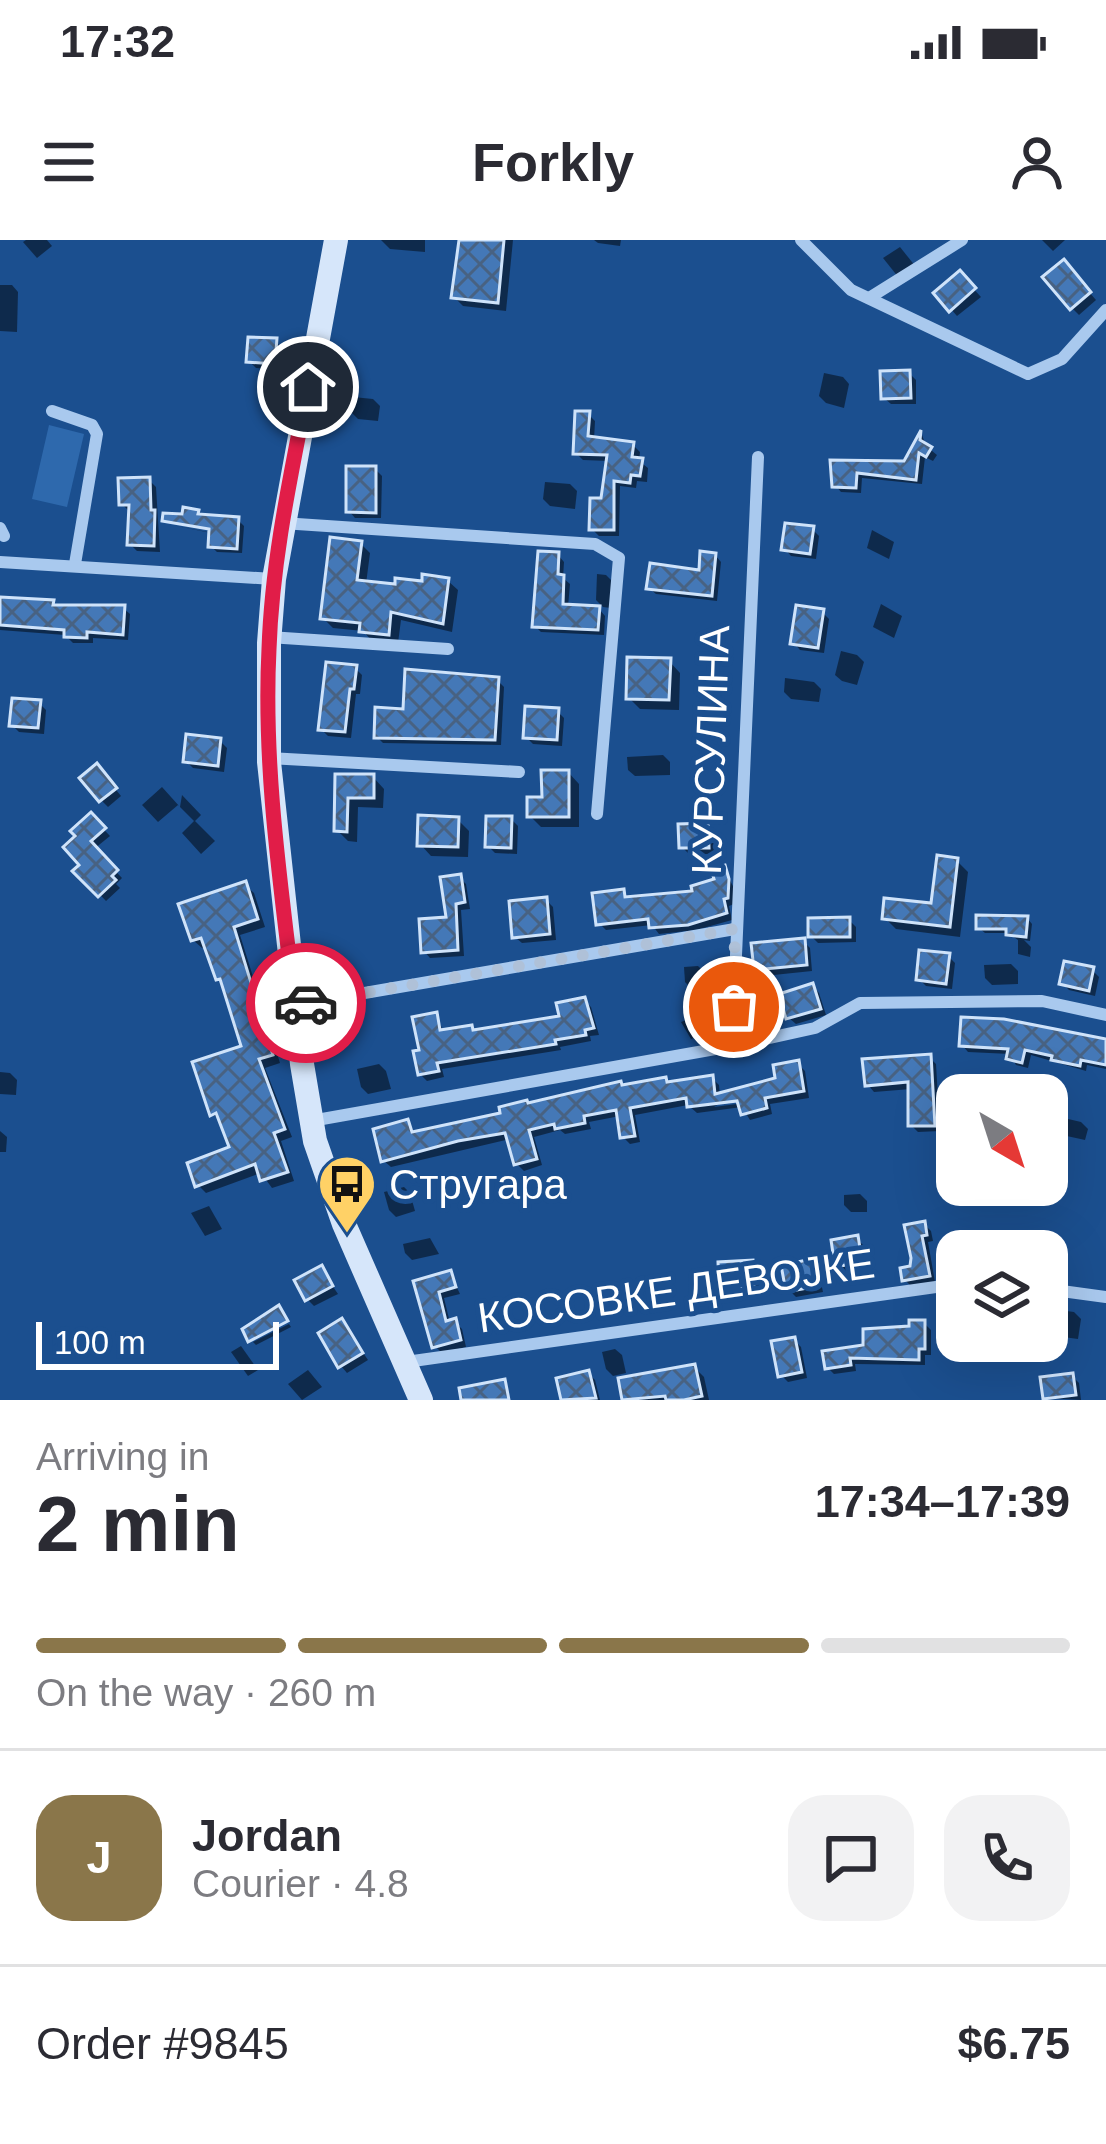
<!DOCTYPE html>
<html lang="en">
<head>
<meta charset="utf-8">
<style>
  :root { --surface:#fff; --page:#f2f2f3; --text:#2b2b33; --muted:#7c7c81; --line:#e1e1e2; --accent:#8a764a }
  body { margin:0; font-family:Helvetica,sans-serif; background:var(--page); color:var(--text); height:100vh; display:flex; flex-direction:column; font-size:45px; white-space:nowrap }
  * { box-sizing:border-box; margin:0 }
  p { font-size:39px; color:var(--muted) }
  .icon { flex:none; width:66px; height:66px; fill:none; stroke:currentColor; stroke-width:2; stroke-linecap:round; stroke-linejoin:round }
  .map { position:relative; height:1160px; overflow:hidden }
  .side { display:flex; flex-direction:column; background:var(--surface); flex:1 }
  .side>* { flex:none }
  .needle { width:78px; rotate:141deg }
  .buttons { position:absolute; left:936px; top:834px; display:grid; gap:24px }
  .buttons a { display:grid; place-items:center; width:132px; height:132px; border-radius:24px; background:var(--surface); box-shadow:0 12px 48px #0002; font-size:60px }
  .scale { position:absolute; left:36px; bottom:30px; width:243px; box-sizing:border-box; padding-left:12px; border:6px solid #fff; border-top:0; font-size:33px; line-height:42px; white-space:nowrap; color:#fff; -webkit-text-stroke:9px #1b4f8f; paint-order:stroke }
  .pin { position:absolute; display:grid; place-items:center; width:102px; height:102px; color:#fff; margin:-51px; border:6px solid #fff; border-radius:50%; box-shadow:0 3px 12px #0007 }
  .courier { position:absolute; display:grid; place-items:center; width:120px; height:120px; margin:-60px; border:9px solid #e11d48; border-radius:50%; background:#fff; color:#222; box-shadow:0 3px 15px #0007 }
  .summary em { font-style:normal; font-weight:600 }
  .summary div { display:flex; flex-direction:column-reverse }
  .summary { display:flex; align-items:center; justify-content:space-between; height:204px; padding:0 36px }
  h1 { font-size:78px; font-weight:600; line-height:90px }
  .bar { display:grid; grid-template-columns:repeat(4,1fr); gap:18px 12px; align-content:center; height:144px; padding:0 36px }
  .bar i { height:15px; border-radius:9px; background:var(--line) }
  .bar .on { background:var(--accent) }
  .bar p { grid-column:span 4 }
  .line { display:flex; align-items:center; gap:30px; padding:0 36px; border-top:3px solid var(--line) }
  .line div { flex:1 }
  .round { display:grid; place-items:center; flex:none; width:126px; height:126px; border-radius:36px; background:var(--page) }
  .status { display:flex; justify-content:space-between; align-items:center; height:84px; padding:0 60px; background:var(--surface); direction:ltr }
  .status svg { height:33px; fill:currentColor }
  header { display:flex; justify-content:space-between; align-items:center; height:156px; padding:0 36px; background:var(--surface); font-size:54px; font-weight:600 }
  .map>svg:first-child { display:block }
  .green { fill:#2e69ad }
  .shadow { fill:#0007; fill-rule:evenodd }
  .building { fill:url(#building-cross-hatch); stroke:#cfe3fa; stroke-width:3 }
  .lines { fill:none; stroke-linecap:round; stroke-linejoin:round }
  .minor { stroke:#a9c9ee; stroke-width:12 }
  .secondary { stroke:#d6e6fa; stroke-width:24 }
  .done { stroke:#afc1d8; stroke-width:12; stroke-dasharray:0 21.6 }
  .route { stroke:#e11d48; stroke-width:15 }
  .labels { text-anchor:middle; stroke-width:10; stroke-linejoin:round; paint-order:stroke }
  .street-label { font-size:42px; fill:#fff; stroke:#1b4f8f }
  .poi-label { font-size:42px; fill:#fff; stroke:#1b4f8f; text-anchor:start }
</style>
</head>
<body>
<div class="status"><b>17:32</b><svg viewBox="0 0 49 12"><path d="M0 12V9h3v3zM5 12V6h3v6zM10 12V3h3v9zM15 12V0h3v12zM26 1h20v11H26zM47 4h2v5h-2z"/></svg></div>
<header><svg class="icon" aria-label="menu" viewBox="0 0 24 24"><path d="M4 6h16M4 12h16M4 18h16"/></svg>Forkly<svg class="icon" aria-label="person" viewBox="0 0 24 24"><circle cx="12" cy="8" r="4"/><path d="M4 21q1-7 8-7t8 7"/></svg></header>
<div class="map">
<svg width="1106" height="1160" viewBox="0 0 1106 1160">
  <defs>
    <pattern id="building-cross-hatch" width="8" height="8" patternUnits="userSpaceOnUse" patternTransform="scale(3)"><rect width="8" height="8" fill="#4478b7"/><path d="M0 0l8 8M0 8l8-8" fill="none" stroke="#486282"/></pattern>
  </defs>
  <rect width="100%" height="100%" fill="#1b4f8f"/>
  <!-- green -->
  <path class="green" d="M49 185 84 194 67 267 32 259Z"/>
  <!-- shadow -->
  <g class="shadow">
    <path d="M26 0H47L52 6 37 18 23 2Z"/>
    <path d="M381 0H425V12L390 9Z"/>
    <path d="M461 0H513L506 71 463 66 454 57Z"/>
    <path d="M594 0H621L620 6 598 3Z"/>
    <path d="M1042 0H1065L1053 11Z"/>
    <path d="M900 7 916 27 899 38 883 18Z"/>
    <path d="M1070 30 1096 60 1079 75 1072 68Z"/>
    <path d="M960 34 981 57 957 76 937 53Z"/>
    <path d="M0 45H12L18 52 17 92 0 91Z"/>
    <path d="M275 101 282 108 281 130 256 128 249 121Z"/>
    <path d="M824 133 843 137 849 144 844 168 826 163 819 156Z"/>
    <path d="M909 133 916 140V164H891L884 158Z"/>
    <path d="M353 157 373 159 380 166 378 181 358 179 351 172Z"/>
    <path d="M588 174 595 181 594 200 633 205 640 212 639 221 648 228 647 242 637 241 636 248 620 246 619 296H599L592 289 603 261 609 221 583 220 576 213Z"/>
    <path d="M922 195 926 206 937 215 933 221 925 217 922 244 862 238 861 253 841 252 835 245 833 223 906 224Z"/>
    <path d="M375 229 382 236 381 278H355L349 271Z"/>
    <path d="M149 240 156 247 160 312 137 311 130 304 129 271 122 264Z"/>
    <path d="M545 242 570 244 577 251 575 269 550 266 543 259Z"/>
    <path d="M197 272 203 278 238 280 244 286 242 313 217 312 211 306V293L172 285 223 295 184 277Z"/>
    <path d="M812 289 819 296 816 319 791 316 785 309Z"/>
    <path d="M872 290 894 302 889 319 867 308Z"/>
    <path d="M360 303 370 313 366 344 397 347 448 341 458 350 452 392 401 380 398 403 372 401 363 391 333 388 323 378Z"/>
    <path d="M558 315 564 322 563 338 570 344 568 367 599 369 605 376 604 395 541 392 535 386Z"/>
    <path d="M715 315 721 322 717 361 656 354 649 348 701 333Z"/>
    <path d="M597 334 606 335 613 342 611 368 603 367 596 360Z"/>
    <path d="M0 360 52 363 58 368H123L130 374 128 400 93 398V403H73L65 395 0 390Z"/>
    <path d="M881 364 902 376 894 398 873 387Z"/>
    <path d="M822 372 829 379 824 413 800 410 794 403Z"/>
    <path d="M841 411 857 415 864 422 857 445 842 441 835 435Z"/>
    <path d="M669 421 680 433 679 470 640 469 629 458Z"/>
    <path d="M355 428 362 435 360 454H356L351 498 328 496 321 489Z"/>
    <path d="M785 438 814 442 821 449 819 462 791 459 784 452Z"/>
    <path d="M497 440 504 447 501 505 383 503 377 497Z"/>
    <path d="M39 463 46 470 44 494 19 492 12 485Z"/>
    <path d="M557 471 564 478 562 506 533 504 526 497Z"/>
    <path d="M220 501 227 508 224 532 193 528 186 521Z"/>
    <path d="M663 515 670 522V535L635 536 628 530 627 517Z"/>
    <path d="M568 532 579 544V587H541L530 576Z"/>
    <path d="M103 534 121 556 108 567 101 560Z"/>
    <path d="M338 537H373L384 549 383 568 358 567 357 602 348 601 337 590Z"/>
    <path d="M162 547 180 567 182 555 201 575 195 581 215 601 201 614 182 593 194 581 178 565 158 582 142 565Z"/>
    <path d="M91 576 110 596 94 609 122 638 116 644 120 648 106 661 77 631 83 625Z"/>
    <path d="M511 579 518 586 517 614 495 613 488 606Z"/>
    <path d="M458 580 469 591 468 617 431 616 420 604Z"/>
    <path d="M707 586 714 593V614H689L682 607Z"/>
    <path d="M957 621 968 632 960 697 896 689 885 678 933 667Z"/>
    <path d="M724 629 734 648V664L729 666 732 680 696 690 659 694 652 685 606 690 599 683 623 652 631 660 696 654 718 641Z"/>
    <path d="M460 638 466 644 470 669 461 670 464 716 430 718 424 711 449 680Z"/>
    <path d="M245 645 254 653 265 687 240 695 280 823 265 828 292 897 281 901 294 941 272 948 261 933 206 953 198 945 233 909 221 882 213 874 244 808 226 746 218 739 207 706 202 708 193 700Z"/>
    <path d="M546 660 553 667 556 700 522 703 515 697Z"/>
    <path d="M1027 678 1032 684 1030 701 1024 700 1031 707 1030 717 1018 714V700L1008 693H985L979 688Z"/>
    <path d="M849 680 856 687V702L818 703 811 696Z"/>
    <path d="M803 701 810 708 812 731 764 736 757 729Z"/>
    <path d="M948 716 955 723 952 749 926 746 919 739Z"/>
    <path d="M1011 724 1018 731V744L992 745 985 738 984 725Z"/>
    <path d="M698 726 705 733 706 747 692 749 685 742 684 727Z"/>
    <path d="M1092 730 1099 737 1095 756 1069 750 1062 743Z"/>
    <path d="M813 746 819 753 826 775 796 784 789 778Z"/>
    <path d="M584 760 591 767 599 795 590 796 591 801 560 807 561 810 442 829 444 837 427 841 420 834 422 812 436 776 444 792 476 793 562 779Z"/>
    <path d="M703 774 713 791 691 799 681 782Z"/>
    <path d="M1106 803V829L1087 825 1086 831 1031 815 1028 828 1016 825 1010 814 968 812 962 805Z"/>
    <path d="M929 817 936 824 940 891 918 892 911 885V849L874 852 868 845Z"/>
    <path d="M379 824 386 831 391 849 368 854 361 847 357 829Z"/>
    <path d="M798 824 805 831 809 858 770 864 772 874 750 880 742 867 697 873 688 865 635 875 640 902 630 904 623 897 620 876 589 882 591 889 565 894 560 890 534 897 542 925 524 931 517 924 510 899 391 927 384 921 408 883 416 894 529 866 624 848 712 838 719 845 720 856 779 840ZM727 859 752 862 714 867Z"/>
    <path d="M0 832 10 833 17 840 16 855 0 854Z"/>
    <path d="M982 850 1029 854 1030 855H981Z"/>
    <path d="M1047 874 1081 882 1088 889 1085 900 1053 893 1047 888Z"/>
    <path d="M0 891 7 897 6 912H0Z"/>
    <path d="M404 947 410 953 415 971 396 977 389 970 384 952Z"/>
    <path d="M860 954 867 961V972H851L844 965V955Z"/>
    <path d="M209 966 222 989 205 996 191 973Z"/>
    <path d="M924 984 931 991 933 1001 928 1002 935 1042 912 1047 905 1040 912 1028Z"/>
    <path d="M986 996 993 1003 994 1011H970L969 997Z"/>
    <path d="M1026 997H1035L1056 1012 1054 1040H1047V1011H1025Z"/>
    <path d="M430 998 439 1014 412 1020 405 1013 403 1004Z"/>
    <path d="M857 999 864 1006 868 1028 845 1032 838 1025Z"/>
    <path d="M812 1022 818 1029 823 1052 796 1057 789 1050Z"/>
    <path d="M752 1023 758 1030 760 1054 729 1056 722 1049Z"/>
    <path d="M321 1029 338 1054 314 1066 307 1059Z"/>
    <path d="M450 1033 460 1054 444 1058 450 1083 455 1082 462 1089 466 1107 442 1113 435 1106 417 1043Z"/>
    <path d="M1059 1070 1074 1072 1081 1079 1078 1099 1063 1097 1056 1090Z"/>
    <path d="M342 1082 368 1120 347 1133 341 1126Z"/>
    <path d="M924 1083 931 1090V1115H925V1125L855 1124 856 1131 834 1134 827 1127Z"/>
    <path d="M289 1084 291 1087 256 1105 253 1102Z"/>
    <path d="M794 1100 801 1107 807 1138 788 1142 781 1135Z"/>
    <path d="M241 1106 258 1130 248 1136 231 1112Z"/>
    <path d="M615 1109 622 1115 626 1133 613 1136 606 1129 602 1112Z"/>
    <path d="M694 1127 704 1137 709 1160H625L621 1141Z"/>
    <path d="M308 1130 322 1147 302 1160 288 1144Z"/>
    <path d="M588 1133 595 1140 600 1160H564L560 1140Z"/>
    <path d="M1072 1136 1079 1143 1081 1160 1046 1158Z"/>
  </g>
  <!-- building -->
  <g class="building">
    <path d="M459 0H504L498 63 451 58Z"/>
    <path d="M1064 19 1091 52 1070 70 1042 37Z"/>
    <path d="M960 30 976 48 949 72 933 53Z"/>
    <path d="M248 97 277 98 275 124 246 122Z"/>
    <path d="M910 130 911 158 881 159 880 131Z"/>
    <path d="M575 171H590L588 196 634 202 632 217 643 218 640 236 631 235 630 243 614 241V290H589L590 258H601L607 215 573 214Z"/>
    <path d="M921 190 920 200 932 207 926 217 919 213 916 240 857 233 856 248 832 247 830 220 904 221Z"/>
    <path d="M346 226H376V273L346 272Z"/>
    <path d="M150 237 151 270H155L154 306 127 305 129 265H119L118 238Z"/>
    <path d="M183 267 199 270 198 274 239 277 237 309 208 307 209 289 162 281 163 273 182 274Z"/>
    <path d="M785 283 814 286 810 314 781 310Z"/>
    <path d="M330 297 362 301 357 340 395 344V338L422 341V334L449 338 443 384 391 372 389 395 359 392 360 383 320 379Z"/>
    <path d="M538 311 559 312 558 334 564 335 563 364 600 366 598 390 532 387Z"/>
    <path d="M700 311 716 313 712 356 646 349 650 323 699 330Z"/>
    <path d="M0 357 54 360 53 365H125L123 395 87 392V398L64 397V390L0 385Z"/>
    <path d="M796 365 824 369 818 408 790 404Z"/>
    <path d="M627 417 671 418 669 460 626 459Z"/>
    <path d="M326 422 357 425 354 449H350L345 492 318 490Z"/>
    <path d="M405 429 499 437 495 500 374 498 375 467 403 469Z"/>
    <path d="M12 458 41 460 38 488 9 486Z"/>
    <path d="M525 466 559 468 557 500 523 498Z"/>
    <path d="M186 494 221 498 218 526 183 522Z"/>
    <path d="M97 523 117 548 99 562 79 538Z"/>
    <path d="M541 530H569V577H527V557H542Z"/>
    <path d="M335 534H374V558H348L347 592 334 591Z"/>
    <path d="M91 572 106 588 91 601 118 630 112 636 116 640 98 657 72 631 79 625 63 607 75 596 70 591Z"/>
    <path d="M418 575 459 577 458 607 417 606Z"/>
    <path d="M486 576H512L511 608 485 607Z"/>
    <path d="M708 583 709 608H679L678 584Z"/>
    <path d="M937 615 958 618 950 687 882 679 884 658 931 663Z"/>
    <path d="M725 625 729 639 728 658 724 659 727 673 688 685 649 688 648 679 596 685 592 653 624 649 625 657 692 651 691 646 714 639 711 629Z"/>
    <path d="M461 634 465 662 456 664 458 710 421 713 419 679 446 677 440 637Z"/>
    <path d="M246 641 258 679 234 687 273 815 259 819 285 889 274 893 288 932 260 941 255 924 195 947 187 923 229 907 216 873 210 876 192 822 241 806 220 739 216 740 201 698 191 701 178 664Z"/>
    <path d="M547 657 550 694 512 698 509 661Z"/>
    <path d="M976 675 1028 676 1026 697 1006 695V689H976Z"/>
    <path d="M850 677V697H808V678Z"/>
    <path d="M805 698 807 725 754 730 751 703Z"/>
    <path d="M919 710 950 713 946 744 916 740Z"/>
    <path d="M1064 721 1094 727 1089 751 1059 744Z"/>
    <path d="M813 743 821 769 786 779 779 754Z"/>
    <path d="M585 757 594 788 585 790 586 795 555 800 556 804 437 823 439 831 418 835 413 811 419 810 412 777 437 772 440 790 472 785 473 790 559 776 556 763Z"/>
    <path d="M961 777 1004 779 1106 799V825L1081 820 1080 826 1051 820 1052 816 1025 810 1022 823 1006 819 1008 809 959 806Z"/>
    <path d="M931 814 935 886H908V842L865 846 862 819Z"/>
    <path d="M799 820 804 851 765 858 767 868 741 875 737 861 687 867 686 858 630 868 635 896 620 898 616 870 584 876 585 883 555 889 554 884 529 890 537 919 514 925 505 893 458 901 381 922 373 889 408 879 412 892 500 873 499 867 527 860 528 863 621 841 622 845 666 837 667 842 713 835 715 854 775 838 773 825Z"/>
    <path d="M925 981 927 995 922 996 930 1036 902 1041 900 1028 910 1026 911 1018 904 985Z"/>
    <path d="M858 995 862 1022 835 1027 831 1000Z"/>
    <path d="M813 1019 818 1046 786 1052 781 1025Z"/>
    <path d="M753 1020 754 1048 719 1050 718 1022Z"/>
    <path d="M322 1025 333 1046 305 1061 294 1040Z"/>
    <path d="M451 1030 456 1047 439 1052 446 1081 456 1078 461 1100 432 1108 413 1041Z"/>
    <path d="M279 1065 288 1081 248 1102 242 1089Z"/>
    <path d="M342 1078 363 1113 338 1128 318 1093Z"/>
    <path d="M909 1080H925V1109H919V1120L850 1118 851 1125 825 1129 822 1111 863 1105V1089L909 1086Z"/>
    <path d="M795 1097 802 1132 778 1137 771 1101Z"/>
    <path d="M695 1124 702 1156 684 1160H666L665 1156 622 1160 618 1138Z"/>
    <path d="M589 1130 596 1158 561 1160 556 1138Z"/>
    <path d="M1073 1133 1076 1155 1043 1159 1040 1137Z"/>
    <path d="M505 1139 509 1160H461L459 1148Z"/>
  </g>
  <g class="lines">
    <!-- minor -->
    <g class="minor">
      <path d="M801 0 851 50 1028 134 1062 119 1106 70"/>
      <path d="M869 58 962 0"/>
      <path d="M52 171 92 185 97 194 75 324"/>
      <path d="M282 283 595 304 619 318 597 574"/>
      <path d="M0 288 4 296"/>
      <path d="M0 322 273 339"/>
      <path d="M269 397 448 409"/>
      <path d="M269 518 519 532"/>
      <path d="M295 765 735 689"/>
      <path d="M732 806 758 217"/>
      <path d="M311 881 732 806 815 788 860 763 1042 761 1106 775"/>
      <path d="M1047 1049 1106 1057"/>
      <path d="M406 1122 957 1044"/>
    </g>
    <!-- secondary -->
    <path class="secondary" d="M336 0 274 339 269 403V522L302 824 315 901 344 984 421 1160"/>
  </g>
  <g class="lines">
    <!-- done -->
    <path class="done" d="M306 763 735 689 734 767"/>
    <!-- route -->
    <path class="route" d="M306 763 295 765C281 647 263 528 269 409 272 320 291 234 308 147"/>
  </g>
  <!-- icons -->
  <defs>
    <g id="bus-pin" transform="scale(3)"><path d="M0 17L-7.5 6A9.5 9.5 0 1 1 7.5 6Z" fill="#ffd166" stroke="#1b4f8f"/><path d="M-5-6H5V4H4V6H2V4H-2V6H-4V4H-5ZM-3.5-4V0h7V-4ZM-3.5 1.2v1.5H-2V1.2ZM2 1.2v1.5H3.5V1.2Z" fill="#111"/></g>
  </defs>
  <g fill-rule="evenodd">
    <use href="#bus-pin" x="347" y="944"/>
  </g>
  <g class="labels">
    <!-- street labels -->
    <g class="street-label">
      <text transform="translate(710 510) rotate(-88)" y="15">КУРСУЛИНА</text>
      <text transform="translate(676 1050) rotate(-8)" y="15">КОСОВКЕ ДЕВОЈКЕ</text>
    </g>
    <!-- poi labels -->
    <g class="poi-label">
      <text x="389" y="959">Стругара</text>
    </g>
  </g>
</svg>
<div class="buttons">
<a><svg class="needle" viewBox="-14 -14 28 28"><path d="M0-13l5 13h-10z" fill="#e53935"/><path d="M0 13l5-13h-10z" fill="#7c7c81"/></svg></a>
<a><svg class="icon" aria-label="layers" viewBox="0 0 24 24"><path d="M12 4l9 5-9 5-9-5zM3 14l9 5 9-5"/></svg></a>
</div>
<div class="scale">100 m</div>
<div class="pin" style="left:734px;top:767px;background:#ea580c"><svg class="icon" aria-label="bag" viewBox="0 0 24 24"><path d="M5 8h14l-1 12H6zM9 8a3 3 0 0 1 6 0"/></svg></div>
<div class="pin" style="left:308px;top:147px;background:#1f2937"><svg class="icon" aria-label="home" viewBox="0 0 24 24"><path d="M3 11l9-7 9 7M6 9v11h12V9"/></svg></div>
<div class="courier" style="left:306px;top:763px"><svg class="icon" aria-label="car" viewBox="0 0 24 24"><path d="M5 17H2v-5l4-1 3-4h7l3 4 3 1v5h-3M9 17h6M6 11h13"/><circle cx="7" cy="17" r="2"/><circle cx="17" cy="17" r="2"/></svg></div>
</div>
<section class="side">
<div class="summary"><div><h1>2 min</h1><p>Arriving in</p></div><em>17:34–17:39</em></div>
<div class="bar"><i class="on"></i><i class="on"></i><i class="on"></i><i></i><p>On the way · 260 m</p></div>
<div class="line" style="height:216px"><b class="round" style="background:var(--accent);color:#fff">J</b><div><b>Jordan</b><p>Courier · 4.8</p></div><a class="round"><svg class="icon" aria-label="chat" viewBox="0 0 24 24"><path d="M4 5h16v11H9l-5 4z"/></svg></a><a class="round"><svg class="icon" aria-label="phone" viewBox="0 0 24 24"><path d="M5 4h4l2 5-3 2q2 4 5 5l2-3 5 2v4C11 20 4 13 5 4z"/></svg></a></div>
<div class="line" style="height:156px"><div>Order #9845</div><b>$6.75</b></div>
</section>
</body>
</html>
